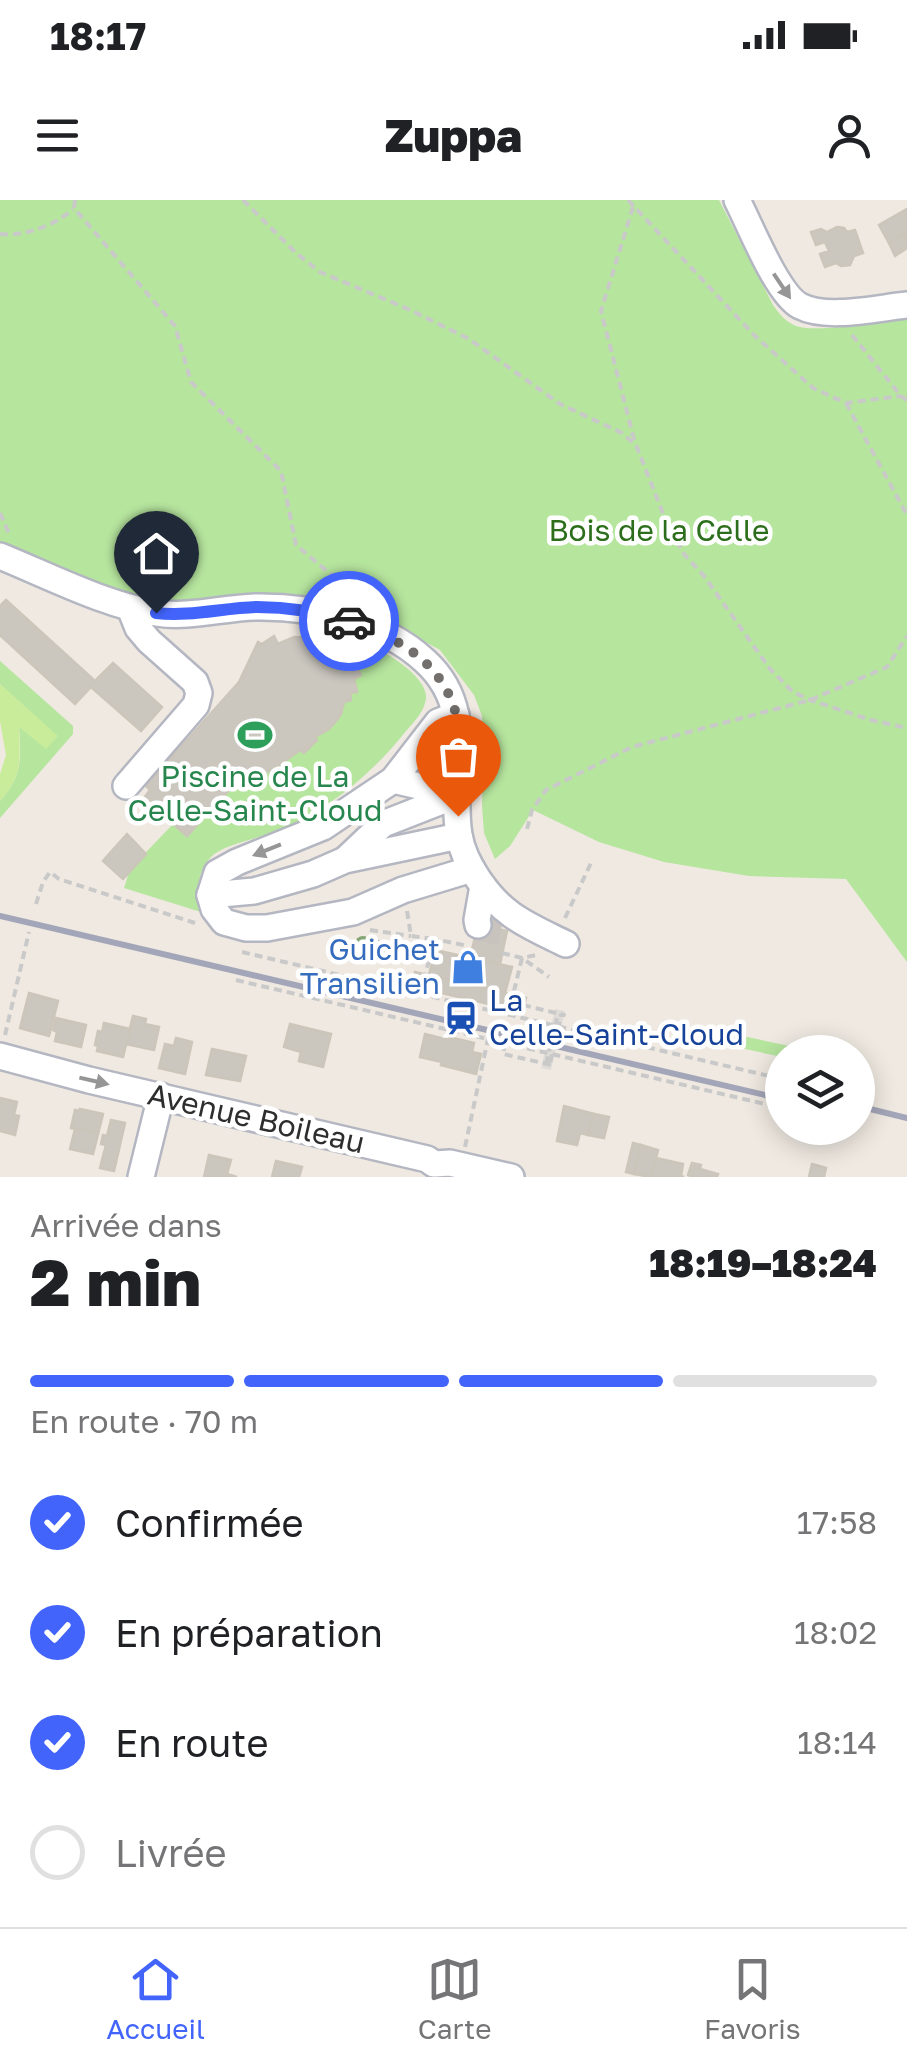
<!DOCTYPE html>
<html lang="fr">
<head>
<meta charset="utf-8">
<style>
  :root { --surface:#fff; --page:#f6f6f6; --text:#202124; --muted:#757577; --line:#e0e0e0; --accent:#4264fb }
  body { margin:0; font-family:"Golos Text",sans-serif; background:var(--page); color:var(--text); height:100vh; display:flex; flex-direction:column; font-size:38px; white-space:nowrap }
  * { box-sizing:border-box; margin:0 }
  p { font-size:32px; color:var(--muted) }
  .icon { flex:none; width:55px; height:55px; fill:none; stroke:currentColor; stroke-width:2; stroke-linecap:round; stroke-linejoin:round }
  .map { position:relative; height:977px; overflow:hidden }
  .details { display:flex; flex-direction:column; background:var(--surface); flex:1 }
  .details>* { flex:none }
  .tools { position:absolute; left:765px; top:835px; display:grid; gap:20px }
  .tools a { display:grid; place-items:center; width:110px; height:110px; border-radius:50%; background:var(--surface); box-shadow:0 5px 25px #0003; font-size:50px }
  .pin { position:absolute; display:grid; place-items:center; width:85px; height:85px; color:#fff; margin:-102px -42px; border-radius:50% 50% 50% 0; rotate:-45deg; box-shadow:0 0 10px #0007 }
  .pin .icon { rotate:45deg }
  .courier { position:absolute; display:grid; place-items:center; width:100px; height:100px; margin:-50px; border:8px solid #4264fb; border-radius:50%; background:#fff; color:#222; box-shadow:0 2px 12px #0007 }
  .head em { font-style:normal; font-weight:800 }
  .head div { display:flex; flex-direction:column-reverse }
  .head { display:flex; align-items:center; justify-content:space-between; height:170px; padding:0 30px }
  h1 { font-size:65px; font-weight:800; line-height:75px }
  .bar { display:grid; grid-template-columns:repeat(4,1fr); gap:15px 10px; align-content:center; height:120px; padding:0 30px }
  .bar i { height:12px; border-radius:8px; background:var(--line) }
  .bar .current { background:var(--accent) }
  .bar p { grid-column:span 4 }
  ol { padding:0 30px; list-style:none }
  li { display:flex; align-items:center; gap:30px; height:110px }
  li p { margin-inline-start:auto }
  li .icon { padding:10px; border-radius:50%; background:var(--accent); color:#fff; stroke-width:4 }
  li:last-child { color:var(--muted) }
  li i { width:55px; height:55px; border:5px solid var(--line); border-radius:50% }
  .status { display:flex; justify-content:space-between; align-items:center; height:70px; padding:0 50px; background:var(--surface); direction:ltr }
  .status svg { height:28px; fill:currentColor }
  header { display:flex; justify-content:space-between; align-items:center; height:130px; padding:0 30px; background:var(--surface); font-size:45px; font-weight:800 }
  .menu { display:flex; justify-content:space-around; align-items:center; height:140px; border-top:2px solid var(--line); background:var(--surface); font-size:28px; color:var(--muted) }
  .menu a { display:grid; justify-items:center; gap:5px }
  .menu .current { color:var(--accent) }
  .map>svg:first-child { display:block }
  .green { fill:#b6e59e }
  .pitch { fill:#c9ec9a }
  .plaza { fill:#dfdcd8 }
  .building { fill:#cbc7bf; stroke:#cbc5ba; stroke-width:2.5 }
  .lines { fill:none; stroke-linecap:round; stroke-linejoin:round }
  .minor-tunnel { stroke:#c8c4bd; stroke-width:25; stroke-dasharray:25 12; stroke-linecap:butt }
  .minor-casing { stroke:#b4b7c1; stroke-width:30 }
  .path { stroke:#c9c9c9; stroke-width:4; stroke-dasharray:8 5; stroke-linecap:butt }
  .minor { stroke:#fff; stroke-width:25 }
  .rail { stroke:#a3a6b8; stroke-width:6 }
  .path-bridge { stroke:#c9c9c9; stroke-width:4; stroke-dasharray:8 5; stroke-linecap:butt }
  .tree { fill:#84a574 }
  .oneway { fill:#969696 }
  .done { stroke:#726f6d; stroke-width:10; stroke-dasharray:0 18 }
  .route { stroke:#4264fb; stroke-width:12 }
  .labels { text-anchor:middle; stroke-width:9; stroke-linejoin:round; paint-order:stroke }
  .park-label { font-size:30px; fill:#2c6e1b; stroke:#fff }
  .leisure-label { font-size:30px; fill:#27864d; stroke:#fff }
  .shop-label { font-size:30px; fill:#366cbe; stroke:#fff; text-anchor:end }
  .transit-label { font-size:30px; fill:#164399; stroke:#fff; text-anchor:start }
  .street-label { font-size:30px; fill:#2e2e2e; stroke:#fff }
</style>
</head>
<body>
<div class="status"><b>18:17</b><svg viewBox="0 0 49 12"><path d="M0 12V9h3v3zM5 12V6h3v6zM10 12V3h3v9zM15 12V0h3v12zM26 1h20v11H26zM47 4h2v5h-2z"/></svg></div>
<header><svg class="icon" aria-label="menu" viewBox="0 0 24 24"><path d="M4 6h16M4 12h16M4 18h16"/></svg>Zuppa<svg class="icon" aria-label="person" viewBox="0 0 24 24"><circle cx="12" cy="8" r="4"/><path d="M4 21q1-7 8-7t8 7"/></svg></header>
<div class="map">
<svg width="907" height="977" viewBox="0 0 907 977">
  <rect width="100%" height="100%" fill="#efe9e1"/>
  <!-- green -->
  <g class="green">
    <path d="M0 0H719L773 105C779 114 786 122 796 126 815 133 884 122 907 119V762L846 679 749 676 664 662 599 642 533 610 510 646 495 659 484 633 482 606 484 539 482 516 474 495 440 450 384 419 327 406 168 405 107 394 0 352Z"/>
    <path d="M339 435C346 437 354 438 361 441 380 448 429 476 426 499 424 512 414 522 406 531 378 566 348 593 309 616 298 622 286 628 275 632 257 639 223 644 211 657 195 674 198 692 204 713L124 688 130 669 173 624 187 636 233 586 254 579 278 566 300 550 304 552 317 540 315 537C330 529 341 520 344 502L351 500 350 493 357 492 354 479 361 475 347 454 330 443Z"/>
    <path d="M0 461 73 526V534L0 618V601C23 575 21 559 19 525L57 536 0 484Z"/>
    <path d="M733 834 818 852H782V857L731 846Z"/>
  </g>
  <!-- pitch -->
  <path class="pitch" d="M0 484 58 536 46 549 19 527C20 560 23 575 0 601V574L6 555 0 521Z"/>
  <!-- plaza -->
  <path class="plaza" d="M555 809 565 811 551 870 541 868Z"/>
  <!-- building -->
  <g class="building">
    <path d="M907 9V39L904 34 889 43 879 25Z"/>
    <path d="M837 27 844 28 847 32 855 30 863 53 854 56 850 65 841 66 836 63 825 67 820 54 829 51 825 42 816 45 811 32 821 29 827 32Z"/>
    <path d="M904 34 907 39V48L895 56 889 43Z"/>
    <path d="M6 400 95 481 113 463 162 507 141 531 91 487 75 504 0 435V406Z"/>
    <path d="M274 436 278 444 294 437 316 438 339 448 354 463 361 475 354 479 357 492 350 493 351 500 344 502 341 514 336 521 329 529 315 537 317 540 304 553 300 550 278 566 254 579 233 586 187 636 144 598 150 590 146 586 239 482 258 442 262 444Z"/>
    <path d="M127 634 146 654 123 679 103 661Z"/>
    <path d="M478 725 507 731 500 764 470 758Z"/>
    <path d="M435 750 512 767 505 793 429 775Z"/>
    <path d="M415 772 526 798 523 812 412 786Z"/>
    <path d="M29 793 58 801 49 836 20 828Z"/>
    <path d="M133 816 146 819 145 824 159 827 154 850 126 844Z"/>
    <path d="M56 818 86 825 81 847 55 841 57 832 53 830Z"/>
    <path d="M104 823 130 829 123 857 97 851 98 846 95 845 98 831 102 832Z"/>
    <path d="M290 824 331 834 323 867 299 861 301 852 284 847Z"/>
    <path d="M425 834 449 840V837L474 843 472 852 481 854 476 874 441 865 442 862 420 857Z"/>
    <path d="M176 838 192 842 185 874 159 868 165 844 174 846Z"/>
    <path d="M212 849 246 856 240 881 206 875Z"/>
    <path d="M0 898 17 902 14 915 19 916 15 935 0 931Z"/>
    <path d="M564 906 594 914 588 935 580 933 577 945 557 941Z"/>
    <path d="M80 909 103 914 98 934 71 928 75 910 80 911Z"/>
    <path d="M594 914 609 917 604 938 588 935Z"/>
    <path d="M111 920 125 923 114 971 100 968 106 945 101 944 103 935 107 936Z"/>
    <path d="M75 929 98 934 93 954 70 949Z"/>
    <path d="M633 943 641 945 634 974 626 972Z"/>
    <path d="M641 945 658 950 651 977 634 974Z"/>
    <path d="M209 955 231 960 227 974 237 977H204Z"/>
    <path d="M656 958 683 964 681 976 684 977H651Z"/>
    <path d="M276 961 302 967 299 977H272Z"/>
    <path d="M692 963 701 965 700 969 718 974 717 977H693L688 975Z"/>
    <path d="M812 964 826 968 824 977H809Z"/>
  </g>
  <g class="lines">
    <!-- minor-tunnel -->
    <path class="minor-tunnel" d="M478 725 481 729 507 734"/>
    <!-- minor casing -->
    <g class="minor-casing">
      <g id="minor">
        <path d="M737 0C750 25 777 94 800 106 827 120 877 108 907 105"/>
        <path d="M0 356C47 375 107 406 157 413 189 418 222 408 255 407 313 406 382 421 425 461 479 510 449 574 459 635 464 664 488 698 512 715 529 727 548 735 566 744"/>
        <path d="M456 515 438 522 393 580 323 627 237 662 217 673 210 695 214 709 224 722 246 728H267L353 712 403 690 472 669"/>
        <path d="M393 580 457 595"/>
        <path d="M126 586 196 505 199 493 195 482 149 441 138 428 130 408"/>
        <path d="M346 659 383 624 457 595"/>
        <path d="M210 695 254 691 313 674 345 660 459 636"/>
        <path d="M478 725 477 720 483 686"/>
        <path d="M0 856 89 880 427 959 434 964 450 963 511 977"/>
        <path d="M141 977 161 896"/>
      </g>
    </g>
    <!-- path -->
    <g class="path">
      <path d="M75 0 74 8 175 126 191 182 281 271 296 345 359 398"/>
      <path d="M243 0 296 53 320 72 408 109 469 139 560 204 622 233 636 245 668 326 684 354 704 376 770 469 793 492 810 500 871 520 907 528"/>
      <path d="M628 0 754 135 813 188 846 203 901 196"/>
      <path d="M633 7 601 111 635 243"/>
      <path d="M0 34C24 37 56 25 73 9"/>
      <path d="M852 135 901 196 907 200"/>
      <path d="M846 203 907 315"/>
      <path d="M0 313 10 336"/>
      <path d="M527 629 532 610 546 590 632 547 810 500 887 467 907 436"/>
      <path d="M36 704 43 682 50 672 59 679 195 723"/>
      <path d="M407 711 411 736 434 739"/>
      <path d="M565 718 591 663"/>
      <path d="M370 730 411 736"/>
      <path d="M242 752 782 879"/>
      <path d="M502 753 522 758 536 755"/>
      <path d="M236 780 782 908"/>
      <path d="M514 791 522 758 549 777"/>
      <path d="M421 793 434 739 468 746"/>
      <path d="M523 805 564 815H561L559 825"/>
      <path d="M5 835 29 732"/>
      <path d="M505 843 503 854 552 865 550 863 552 854"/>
      <path d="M465 947 488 839"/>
    </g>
    <!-- minor -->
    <use href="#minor" class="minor"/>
    <!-- rail -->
    <g class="rail">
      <path d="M0 716 782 899"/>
      <path d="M858 906 907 918"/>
    </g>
    <!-- path-bridge -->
    <path class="path-bridge" d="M546 864 558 814"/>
  </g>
  <!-- trees -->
  <g class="tree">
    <circle cx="363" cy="744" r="8"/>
    <circle cx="378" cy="748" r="8"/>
    <circle cx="400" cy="754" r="8"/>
  </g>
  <!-- one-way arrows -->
  <defs><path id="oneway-solid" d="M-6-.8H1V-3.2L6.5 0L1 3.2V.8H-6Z" transform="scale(2.5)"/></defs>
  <g class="oneway">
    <use href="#oneway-solid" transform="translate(782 86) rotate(56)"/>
    <use href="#oneway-solid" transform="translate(267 650) rotate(158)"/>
    <use href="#oneway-solid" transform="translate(94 881) rotate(13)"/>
  </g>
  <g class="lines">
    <!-- done -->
    <path class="done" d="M349 421C410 441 459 475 460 545 460 569 456 592 458 616"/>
    <!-- route -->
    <path class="route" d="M156 413C189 417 223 408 257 407 289 407 319 412 349 421"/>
  </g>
  <!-- icons -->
  <defs>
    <g id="stadium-bare" transform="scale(2.7)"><path d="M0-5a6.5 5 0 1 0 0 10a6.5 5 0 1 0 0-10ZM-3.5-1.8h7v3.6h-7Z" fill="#2e9e5b" stroke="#fff" stroke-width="2.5" paint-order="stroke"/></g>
    <g id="shop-bare" transform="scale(2.7)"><path d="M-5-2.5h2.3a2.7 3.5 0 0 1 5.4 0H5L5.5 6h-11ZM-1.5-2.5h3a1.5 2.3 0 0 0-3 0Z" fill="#3f7fe0" stroke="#fff" stroke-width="2.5" paint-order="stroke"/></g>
    <g id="station-bare" transform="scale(2.7)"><path d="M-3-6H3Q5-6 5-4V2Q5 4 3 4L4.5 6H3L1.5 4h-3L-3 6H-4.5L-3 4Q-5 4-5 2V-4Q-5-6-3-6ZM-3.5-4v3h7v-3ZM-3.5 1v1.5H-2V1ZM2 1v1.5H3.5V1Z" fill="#1a4fb4" stroke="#fff" stroke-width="2.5" paint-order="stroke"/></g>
  </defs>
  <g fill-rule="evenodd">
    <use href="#stadium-bare" x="255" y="535"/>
    <use href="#shop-bare" x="468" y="767"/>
    <use href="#station-bare" x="461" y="818"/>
  </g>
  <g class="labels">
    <!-- park labels -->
    <g class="park-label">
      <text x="659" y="341">Bois de la Celle</text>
    </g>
    <!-- leisure labels -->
    <g class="leisure-label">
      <text x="255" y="587">Piscine de La<tspan x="255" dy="34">Celle-Saint-Cloud</tspan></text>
    </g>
    <!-- shop labels -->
    <g class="shop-label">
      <text x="440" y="760">Guichet<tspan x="440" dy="34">Transilien</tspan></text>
    </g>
    <!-- transit labels -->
    <g class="transit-label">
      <text x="489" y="811">La<tspan x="489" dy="34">Celle-Saint-Cloud</tspan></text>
    </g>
    <!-- street labels -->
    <g class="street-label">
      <text transform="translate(256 919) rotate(13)" y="10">Avenue Boileau</text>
    </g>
  </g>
</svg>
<div class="tools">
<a><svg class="icon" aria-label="layers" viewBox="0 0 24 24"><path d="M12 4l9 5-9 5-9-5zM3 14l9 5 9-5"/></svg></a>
</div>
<div class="pin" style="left:458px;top:616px;background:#ea580c"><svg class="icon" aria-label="bag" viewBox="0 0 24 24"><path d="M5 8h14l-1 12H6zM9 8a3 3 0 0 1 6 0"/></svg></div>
<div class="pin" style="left:156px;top:413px;background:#1f2937"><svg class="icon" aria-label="home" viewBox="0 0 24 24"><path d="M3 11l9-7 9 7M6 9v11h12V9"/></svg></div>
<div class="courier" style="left:349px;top:421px"><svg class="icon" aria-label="car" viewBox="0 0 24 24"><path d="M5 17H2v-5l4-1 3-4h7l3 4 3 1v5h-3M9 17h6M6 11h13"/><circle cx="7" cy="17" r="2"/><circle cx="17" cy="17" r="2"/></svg></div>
</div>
<section class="details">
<div class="head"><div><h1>2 min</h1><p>Arrivée dans</p></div><em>18:19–18:24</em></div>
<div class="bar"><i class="current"></i><i class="current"></i><i class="current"></i><i></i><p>En route · 70 m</p></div>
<ol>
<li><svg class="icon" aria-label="check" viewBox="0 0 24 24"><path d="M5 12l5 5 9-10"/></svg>Confirmée<p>17:58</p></li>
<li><svg class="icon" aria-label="check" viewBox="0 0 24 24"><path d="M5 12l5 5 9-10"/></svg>En préparation<p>18:02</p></li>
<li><svg class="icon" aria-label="check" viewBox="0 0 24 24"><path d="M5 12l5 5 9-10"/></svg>En route<p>18:14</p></li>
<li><i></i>Livrée</li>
</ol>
</section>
<nav class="menu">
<a class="current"><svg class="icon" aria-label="home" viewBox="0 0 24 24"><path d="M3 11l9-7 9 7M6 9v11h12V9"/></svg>Accueil</a>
<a><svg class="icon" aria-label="map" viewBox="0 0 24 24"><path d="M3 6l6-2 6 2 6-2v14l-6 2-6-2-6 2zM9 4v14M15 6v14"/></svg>Carte</a>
<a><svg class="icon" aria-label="saved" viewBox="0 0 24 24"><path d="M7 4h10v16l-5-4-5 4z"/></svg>Favoris</a>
</nav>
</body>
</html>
